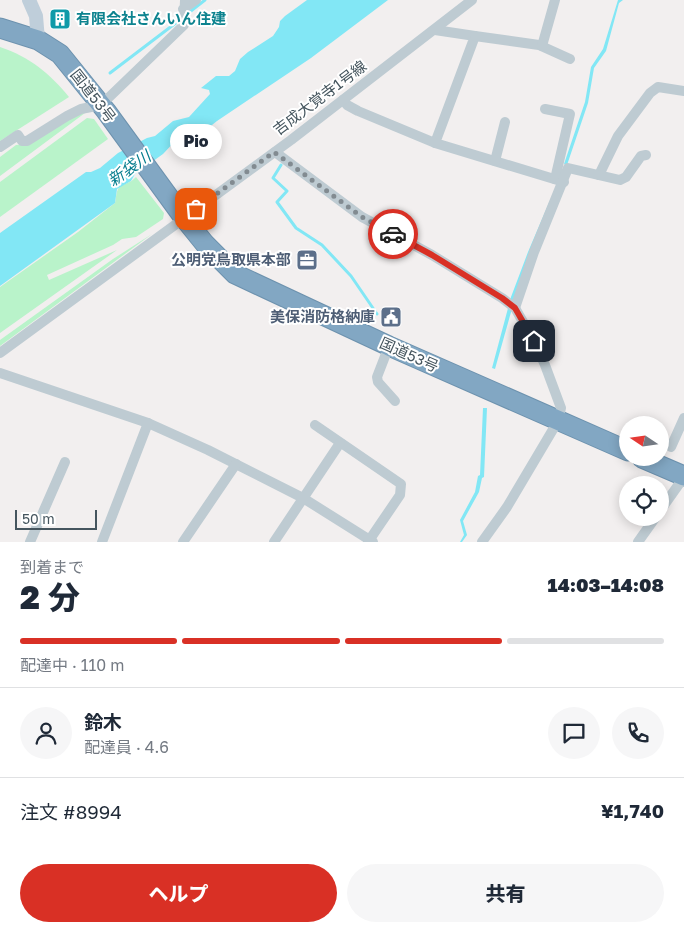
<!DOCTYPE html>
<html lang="ja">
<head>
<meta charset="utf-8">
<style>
  :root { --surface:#fff; --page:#f6f6f7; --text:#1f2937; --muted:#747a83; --line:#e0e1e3; --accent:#d93025 }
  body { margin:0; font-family:"Golos Text","Noto Sans JP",sans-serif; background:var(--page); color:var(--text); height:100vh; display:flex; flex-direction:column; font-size:19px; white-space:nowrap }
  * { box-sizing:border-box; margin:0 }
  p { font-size:16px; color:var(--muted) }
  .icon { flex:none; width:28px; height:28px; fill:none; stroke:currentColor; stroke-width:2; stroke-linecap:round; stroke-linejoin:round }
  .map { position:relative; height:542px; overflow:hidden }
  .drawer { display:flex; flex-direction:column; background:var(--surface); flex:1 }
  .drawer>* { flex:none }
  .needle { width:32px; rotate:283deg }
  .buttons { position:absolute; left:619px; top:416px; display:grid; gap:10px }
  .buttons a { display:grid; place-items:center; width:50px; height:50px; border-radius:50%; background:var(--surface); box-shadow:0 2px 12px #0003; font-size:25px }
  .scale { position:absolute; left:15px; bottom:12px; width:82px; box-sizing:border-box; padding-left:5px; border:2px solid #45555e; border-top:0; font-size:14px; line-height:18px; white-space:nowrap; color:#45555e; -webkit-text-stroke:4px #fff; paint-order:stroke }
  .pin { position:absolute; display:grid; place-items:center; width:42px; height:42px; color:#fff; margin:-21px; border-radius:10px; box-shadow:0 2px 8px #0006 }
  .courier { position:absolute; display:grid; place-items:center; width:50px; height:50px; margin:-25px; border:4px solid #d93025; border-radius:50%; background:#fff; color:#222; box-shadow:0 1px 6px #0007 }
  .bubble { position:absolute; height:35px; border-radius:18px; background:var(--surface); box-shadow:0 2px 12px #0003; font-size:16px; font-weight:800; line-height:35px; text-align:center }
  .headline em { font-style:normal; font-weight:800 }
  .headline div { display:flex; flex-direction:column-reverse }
  .headline { display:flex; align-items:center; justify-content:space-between; height:85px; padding:0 20px }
  h1 { font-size:32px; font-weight:800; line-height:38px }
  .bar { display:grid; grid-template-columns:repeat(4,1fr); gap:8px 5px; align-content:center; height:60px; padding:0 20px }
  .bar i { height:6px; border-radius:4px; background:var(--line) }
  .bar .active { background:var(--accent) }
  .bar p { grid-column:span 4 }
  .line { display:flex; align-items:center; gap:12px; padding:0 20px; border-top:1px solid var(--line) }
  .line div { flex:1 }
  .round { display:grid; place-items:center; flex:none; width:52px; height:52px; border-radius:26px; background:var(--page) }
  .action { display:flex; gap:10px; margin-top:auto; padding:10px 20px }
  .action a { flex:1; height:58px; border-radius:30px; background:var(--accent); color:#fff; font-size:20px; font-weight:800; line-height:58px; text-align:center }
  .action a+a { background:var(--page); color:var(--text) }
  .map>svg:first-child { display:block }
  .green { fill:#b9f3ca }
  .water { fill:#82e7f5 }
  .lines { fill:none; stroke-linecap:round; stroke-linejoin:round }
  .stream { stroke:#82e7f5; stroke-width:3 }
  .highway-casing { stroke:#6d92ae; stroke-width:21 }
  .street { stroke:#becbd2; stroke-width:10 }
  .secondary { stroke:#bfceda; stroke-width:14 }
  .highway { stroke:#82a7c3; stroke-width:19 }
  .done { stroke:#828b91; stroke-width:5; stroke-dasharray:0 9 }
  .route { stroke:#d93025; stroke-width:6 }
  .labels { text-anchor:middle; stroke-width:4; stroke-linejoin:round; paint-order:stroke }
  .culture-label { font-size:15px; font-weight:bold; fill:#0d838f; stroke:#fff; text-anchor:start }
  .street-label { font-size:15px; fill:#45555e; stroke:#fff }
  .service-label { font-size:15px; font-weight:bold; fill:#4e5e75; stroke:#fff; text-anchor:end }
  .water-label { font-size:16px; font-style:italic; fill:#047c8d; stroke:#fff }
</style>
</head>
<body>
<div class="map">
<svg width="684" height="542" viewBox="0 0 684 542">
  <rect width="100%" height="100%" fill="#f2efef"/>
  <!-- green -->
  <g class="green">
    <path d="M0 47C30 57 49 73 69 97L0 141Z"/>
    <path d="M85 113 0 176V157L16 145 26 144 78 114Z"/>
    <path d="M87 118 94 119 108 139 0 217V182Z"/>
    <path d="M136 177 164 213 163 219 136 237 122 239 113 245 47 275 49 280 117 250 0 333V287L78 232 115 203C116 199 116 193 118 189 121 184 130 184 136 177Z"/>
    <path d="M152 234 0 346V340L113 259Z"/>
  </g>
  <!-- water -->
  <g class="water">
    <path d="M307 0H388L311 58 217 121 197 137 193 131 179 137 163 154 135 174 131 181 117 189 115 203 0 286V233L86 172H91L100 168 118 153 147 138 155 136 173 121 189 117 210 94 209 90 201 88 216 76H229L235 71 240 59 248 52 273 36 279 27 280 21 285 16Z"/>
    <path d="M618 0H623L619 3 606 51 594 68 588 103 567 165 564 164 585 102 591 67 603 49Z"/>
    <path d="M551 198 515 298 495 369 492 368 511 297 528 252Z"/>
    <path d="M483 408H487L484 477 482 478 479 492 463 521 467 535 462 542H460L464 535 460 520 475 492 478 476 480 475Z"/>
  </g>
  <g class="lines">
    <!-- stream -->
    <g class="stream">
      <path d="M187 14 205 0"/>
      <path d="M110 73 181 19"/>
      <path d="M281 165 273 178 287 191 277 202 296 228 322 245 351 276 377 314"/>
    </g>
    <!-- highway casing -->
    <g class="highway-casing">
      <g id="highway">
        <path d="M0 28 38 40 60 54 106 111 184 218 205 244 235 274 389 346 628 451"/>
        <path d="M642 458 684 476"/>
      </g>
    </g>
    <!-- street -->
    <g class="street">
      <path d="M183 9 196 0"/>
      <path d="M435 30 475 36 435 143 564 182"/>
      <path d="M475 36 539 45 570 59"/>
      <path d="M542 46 555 0"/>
      <path d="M343 100 347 105 358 111 435 143"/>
      <path d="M545 109 570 114 555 179"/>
      <path d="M0 147 18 135 22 141H27L67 116 81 109 101 105 184 25 185 0"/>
      <path d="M275 152 362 217 432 255 502 298 515 308 534 341 545 365 561 408 558 421 507 507 482 542"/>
      <path d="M495 161 505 122"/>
      <path d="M599 175 618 136 650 93 658 87 684 91"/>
      <path d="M515 308 534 252 568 168 620 180 626 177 641 156 646 155"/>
      <path d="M389 346 377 377 378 382 395 401"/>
      <path d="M0 353 291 140 472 0"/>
      <path d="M0 373 148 423 208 450 303 498 373 542"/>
      <path d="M315 425 401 484 400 495 368 542"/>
      <path d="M671 447 684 418"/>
      <path d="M660 511 684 477"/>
      <path d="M30 542 65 462"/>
      <path d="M102 542 148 423"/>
      <path d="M183 542 236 464"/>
      <path d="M274 542 340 443"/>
      <path d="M638 542 655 518"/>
    </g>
    <!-- secondary -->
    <path class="secondary" d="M29 0 36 16 38 40"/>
    <!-- highway -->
    <use href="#highway" class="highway"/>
  </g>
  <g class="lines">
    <!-- done -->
    <path class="done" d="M196 209 274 152 362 217 393 234"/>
    <!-- route -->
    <path class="route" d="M393 234 432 255 502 298 515 308 534 341"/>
  </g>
  <!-- icons -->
  <defs>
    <g id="building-square" transform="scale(1.125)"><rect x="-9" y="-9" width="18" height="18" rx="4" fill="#0f9aa8" stroke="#fff"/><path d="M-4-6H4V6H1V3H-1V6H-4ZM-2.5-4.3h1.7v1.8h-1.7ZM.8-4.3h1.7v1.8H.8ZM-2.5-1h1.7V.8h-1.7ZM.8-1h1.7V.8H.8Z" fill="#fff"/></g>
    <g id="office-square" transform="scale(1.125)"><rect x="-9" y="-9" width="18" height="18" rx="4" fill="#5c6f8a" stroke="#fff"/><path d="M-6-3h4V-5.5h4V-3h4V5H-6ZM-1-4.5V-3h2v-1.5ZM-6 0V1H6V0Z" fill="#fff"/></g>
    <g id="civic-square" transform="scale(1.125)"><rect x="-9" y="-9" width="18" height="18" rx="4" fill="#5c6f8a" stroke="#fff"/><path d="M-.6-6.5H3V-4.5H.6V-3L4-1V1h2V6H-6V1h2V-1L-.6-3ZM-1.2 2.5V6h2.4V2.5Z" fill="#fff"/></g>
  </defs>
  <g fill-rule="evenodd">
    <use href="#building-square" x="60" y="19"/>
    <use href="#office-square" x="307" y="260"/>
    <use href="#civic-square" x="391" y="317"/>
  </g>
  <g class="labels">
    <!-- culture labels -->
    <g class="culture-label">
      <text x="76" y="24">有限会社さんいん住建</text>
    </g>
    <!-- street labels -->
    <g class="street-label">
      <text transform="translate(93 96) rotate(52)" y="5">国道53号</text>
      <text transform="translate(320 98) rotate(-37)" y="5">吉成大覚寺1号線</text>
      <text transform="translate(409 355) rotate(24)" y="5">国道53号</text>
    </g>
    <!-- service labels -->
    <g class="service-label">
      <text x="291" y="265">公明党鳥取県本部</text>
      <text x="375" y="322">美保消防格納庫</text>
    </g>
    <!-- water labels -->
    <g class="water-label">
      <text transform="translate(129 168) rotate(-35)" y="6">新袋川</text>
    </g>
  </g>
</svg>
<div class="buttons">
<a><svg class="needle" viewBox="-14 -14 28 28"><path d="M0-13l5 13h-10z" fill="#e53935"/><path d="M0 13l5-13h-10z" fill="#747a83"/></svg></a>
<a><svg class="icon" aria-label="locate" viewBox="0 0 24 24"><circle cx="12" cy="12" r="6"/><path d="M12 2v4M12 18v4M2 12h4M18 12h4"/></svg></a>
</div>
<div class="scale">50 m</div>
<div class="pin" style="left:196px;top:209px;background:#ea580c"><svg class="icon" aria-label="bag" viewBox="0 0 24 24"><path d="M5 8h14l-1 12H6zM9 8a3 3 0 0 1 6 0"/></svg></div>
<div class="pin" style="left:534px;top:341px;background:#1f2937"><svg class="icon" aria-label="home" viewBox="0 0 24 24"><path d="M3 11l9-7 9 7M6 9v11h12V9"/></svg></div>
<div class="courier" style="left:393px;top:234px"><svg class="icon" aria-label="car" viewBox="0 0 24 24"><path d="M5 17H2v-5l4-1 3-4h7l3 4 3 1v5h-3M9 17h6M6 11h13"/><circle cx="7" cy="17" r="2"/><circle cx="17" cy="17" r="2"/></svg></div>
<div class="bubble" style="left:170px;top:124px;width:52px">Pio</div>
</div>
<section class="drawer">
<div class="headline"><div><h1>2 分</h1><p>到着まで</p></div><em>14:03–14:08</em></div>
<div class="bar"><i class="active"></i><i class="active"></i><i class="active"></i><i></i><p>配達中 · 110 m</p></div>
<div class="line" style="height:90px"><a class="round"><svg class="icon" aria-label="person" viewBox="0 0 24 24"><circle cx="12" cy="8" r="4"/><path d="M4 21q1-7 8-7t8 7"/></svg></a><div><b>鈴木</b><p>配達員 · 4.6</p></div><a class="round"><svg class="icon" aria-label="chat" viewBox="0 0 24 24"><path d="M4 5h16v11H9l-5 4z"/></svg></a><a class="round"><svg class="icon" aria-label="phone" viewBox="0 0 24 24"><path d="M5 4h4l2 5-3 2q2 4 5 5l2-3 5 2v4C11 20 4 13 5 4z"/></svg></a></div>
<div class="line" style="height:65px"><div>注文 #8994</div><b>¥1,740</b></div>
<div class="action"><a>ヘルプ</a><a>共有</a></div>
</section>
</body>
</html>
